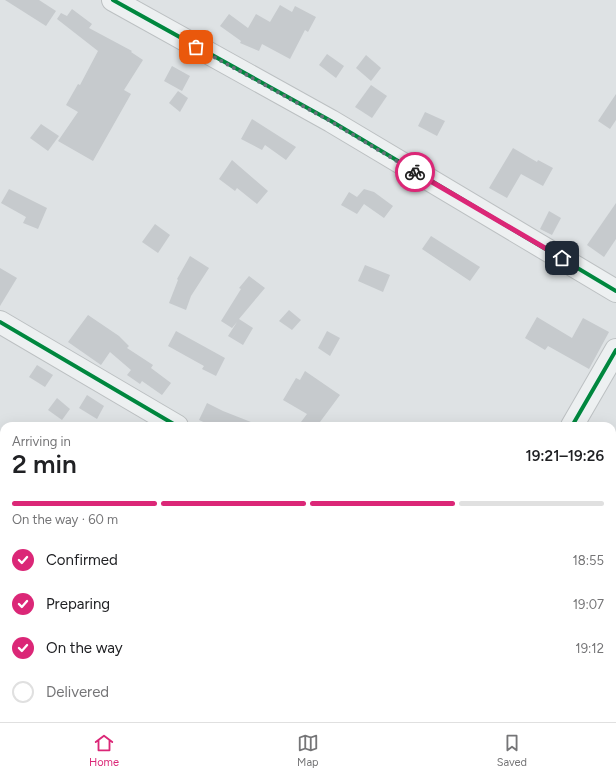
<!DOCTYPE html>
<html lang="en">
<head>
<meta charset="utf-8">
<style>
  :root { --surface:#fff; --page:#f6f6f6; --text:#202124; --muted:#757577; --line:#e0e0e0; --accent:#db2777 }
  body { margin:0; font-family:Figtree,sans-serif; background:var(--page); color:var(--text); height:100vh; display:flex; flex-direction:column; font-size:15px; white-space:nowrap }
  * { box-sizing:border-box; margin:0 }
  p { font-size:13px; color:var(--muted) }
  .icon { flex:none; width:22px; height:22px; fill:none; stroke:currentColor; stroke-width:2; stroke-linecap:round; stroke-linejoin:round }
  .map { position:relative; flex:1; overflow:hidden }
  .side { position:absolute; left:0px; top:422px; width:616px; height:300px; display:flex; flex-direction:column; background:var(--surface); border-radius:12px 12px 0 0; box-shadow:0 4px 16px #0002 }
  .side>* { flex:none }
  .pin { position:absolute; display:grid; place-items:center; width:34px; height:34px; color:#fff; margin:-17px; border-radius:8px; box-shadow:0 2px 6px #0006 }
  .courier { position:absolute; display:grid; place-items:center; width:40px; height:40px; margin:-20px; border:3px solid #db2777; border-radius:50%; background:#fff; color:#222; box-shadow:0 1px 5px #0007 }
  .overview em { font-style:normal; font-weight:600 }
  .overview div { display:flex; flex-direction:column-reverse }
  .overview { display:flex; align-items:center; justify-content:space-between; height:68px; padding:0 12px }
  h1 { font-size:26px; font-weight:600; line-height:30px }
  .bar { display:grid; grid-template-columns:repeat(4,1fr); gap:6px 4px; align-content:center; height:48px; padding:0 12px }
  .bar i { height:5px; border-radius:3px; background:var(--line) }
  .bar .selected { background:var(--accent) }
  .bar p { grid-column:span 4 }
  ol { padding:0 12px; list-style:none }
  li { display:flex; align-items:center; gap:12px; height:44px }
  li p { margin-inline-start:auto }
  li .icon { padding:4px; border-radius:50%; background:var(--accent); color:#fff; stroke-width:4 }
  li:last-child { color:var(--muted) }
  li i { width:22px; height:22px; border:2px solid var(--line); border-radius:50% }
  .dock { display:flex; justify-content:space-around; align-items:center; height:56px; border-top:1px solid var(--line); background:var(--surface); font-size:11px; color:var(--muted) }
  .dock a { display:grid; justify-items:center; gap:2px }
  .dock .selected { color:var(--accent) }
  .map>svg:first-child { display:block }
  .building { fill:#c6cacd }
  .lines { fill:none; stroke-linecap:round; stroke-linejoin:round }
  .minor-casing { stroke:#bcc0c2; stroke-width:24 }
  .minor { stroke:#edf0f1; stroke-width:22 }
  .cycleway-casing { stroke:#eaf2f5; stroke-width:6 }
  .cycleway { stroke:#00873e; stroke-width:4 }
  .done { stroke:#647279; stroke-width:4; stroke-dasharray:0 7.2 }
  .route { stroke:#db2777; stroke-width:5 }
</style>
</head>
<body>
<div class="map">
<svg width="616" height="722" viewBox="0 0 616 722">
  <rect width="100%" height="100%" fill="#dee2e4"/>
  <!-- building -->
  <g class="building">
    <path d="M5 0H39L56 11 46 26Z"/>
    <path d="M280 5 292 12 295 6 316 17 308 32 305 30 290 59 262 44 259 51 240 43 241 41 220 26 229 14 248 28 256 14 270 22Z"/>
    <path d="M72 9 92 24 89 28 132 51 131 52 143 60 124 90 131 94 93 161 58 141 78 112 66 105 78 84 80 85 98 51 57 19 61 13 67 16Z"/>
    <path d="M327 54 344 66 336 78 319 65Z"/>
    <path d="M366 55 381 68 371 81 356 68Z"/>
    <path d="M172 66 190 76 182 91 164 81Z"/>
    <path d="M371 85 387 96 372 118 355 107Z"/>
    <path d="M178 91 188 98 180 112 169 103Z"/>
    <path d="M616 94V120L610 129 598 121Z"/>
    <path d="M425 112 445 121 437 136 418 126Z"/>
    <path d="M252 119 296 147 286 160 265 145 262 150 241 139Z"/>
    <path d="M41 124 59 136 48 151 30 138Z"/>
    <path d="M513 148 537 162 538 160 553 168 543 186 521 174 507 198 489 188Z"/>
    <path d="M232 160 268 191 257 204 237 188 235 191 219 179Z"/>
    <path d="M9 189 47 208 38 229 23 223 26 217 1 203Z"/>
    <path d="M364 189 374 192 393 206 384 218 364 204 357 214 341 205 349 192 357 197Z"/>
    <path d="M616 203V239L604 257 587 245Z"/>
    <path d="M549 211 561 218 552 235 540 229Z"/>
    <path d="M155 224 170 235 158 253 142 242Z"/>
    <path d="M431 236 480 267 470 281 422 249Z"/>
    <path d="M190 256 209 268 191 296 186 310 169 303 178 280 177 279Z"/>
    <path d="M365 265 390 275 383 292 358 281Z"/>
    <path d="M0 268 17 278 0 306Z"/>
    <path d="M249 276 265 288 239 319 253 328 243 345 228 336 237 322 232 328 221 321 241 289 239 288Z"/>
    <path d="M289 310 301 320 292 330 279 321Z"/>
    <path d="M88 315 119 336 129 346 127 348 153 365 151 368 171 383 162 395 142 381 140 384 127 375 131 370 110 352 101 365 68 342Z"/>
    <path d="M537 317 572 338 583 318 609 332 589 369 548 346 545 350 525 338Z"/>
    <path d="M176 331 225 358 216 376 202 369 204 366 168 346Z"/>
    <path d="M327 331 340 338 330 356 318 348Z"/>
    <path d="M37 365 53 375 45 387 29 377Z"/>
    <path d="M305 371 340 395 317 426H298L307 414 283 400 296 378 300 380Z"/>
    <path d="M87 395 104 406 97 419 79 408Z"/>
    <path d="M57 398 70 409 62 420 48 410Z"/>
    <path d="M207 403 223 411 261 426H212L199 420Z"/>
  </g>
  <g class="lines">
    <!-- minor casing -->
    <g class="minor-casing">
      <g id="minor">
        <path d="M113 0 331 121 616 291"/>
        <path d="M0 322 177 426"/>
        <path d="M572 426 616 350"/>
        <path d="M612 681 616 683"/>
        <path d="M8 718 15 722"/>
        <path d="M401 722 404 718"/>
      </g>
    </g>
    <!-- minor -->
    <use href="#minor" class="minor"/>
    <!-- cycleway casing -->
    <g class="cycleway-casing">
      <g id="cycleway">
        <path d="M113 0 331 121 616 291"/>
        <path d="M0 322 177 426"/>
        <path d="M572 426 616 350"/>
      </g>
    </g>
    <!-- cycleway -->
    <use href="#cycleway" class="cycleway"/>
  </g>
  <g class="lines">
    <!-- done -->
    <path class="done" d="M196 47 330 121 415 172"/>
    <!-- route -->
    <path class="route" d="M415 172 562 258"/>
  </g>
</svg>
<div class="pin" style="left:196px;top:47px;background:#ea580c"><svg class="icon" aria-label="bag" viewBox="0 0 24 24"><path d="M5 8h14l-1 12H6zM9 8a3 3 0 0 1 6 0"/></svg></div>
<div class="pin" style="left:562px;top:258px;background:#1f2937"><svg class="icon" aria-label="home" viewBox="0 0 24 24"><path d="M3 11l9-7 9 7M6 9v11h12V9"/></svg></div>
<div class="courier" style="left:415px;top:172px"><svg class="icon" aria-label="bike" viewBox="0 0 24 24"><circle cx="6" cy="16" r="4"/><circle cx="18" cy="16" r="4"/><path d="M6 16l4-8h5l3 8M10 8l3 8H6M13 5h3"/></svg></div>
<section class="side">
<div class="overview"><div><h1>2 min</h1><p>Arriving in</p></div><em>19:21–19:26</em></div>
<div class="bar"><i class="selected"></i><i class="selected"></i><i class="selected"></i><i></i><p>On the way · 60 m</p></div>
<ol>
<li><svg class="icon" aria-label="check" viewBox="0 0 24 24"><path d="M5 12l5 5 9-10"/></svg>Confirmed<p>18:55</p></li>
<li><svg class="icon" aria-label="check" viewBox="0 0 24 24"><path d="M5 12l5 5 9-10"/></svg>Preparing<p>19:07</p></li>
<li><svg class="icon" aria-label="check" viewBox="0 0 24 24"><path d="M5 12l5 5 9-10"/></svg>On the way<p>19:12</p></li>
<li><i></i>Delivered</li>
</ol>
</section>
</div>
<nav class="dock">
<a class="selected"><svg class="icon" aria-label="home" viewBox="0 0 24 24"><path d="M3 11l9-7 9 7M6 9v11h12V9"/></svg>Home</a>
<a><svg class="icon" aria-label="map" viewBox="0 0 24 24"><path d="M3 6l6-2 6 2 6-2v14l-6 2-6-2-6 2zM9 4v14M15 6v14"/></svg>Map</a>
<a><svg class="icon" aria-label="saved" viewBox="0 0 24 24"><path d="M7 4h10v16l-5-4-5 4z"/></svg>Saved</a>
</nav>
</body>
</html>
